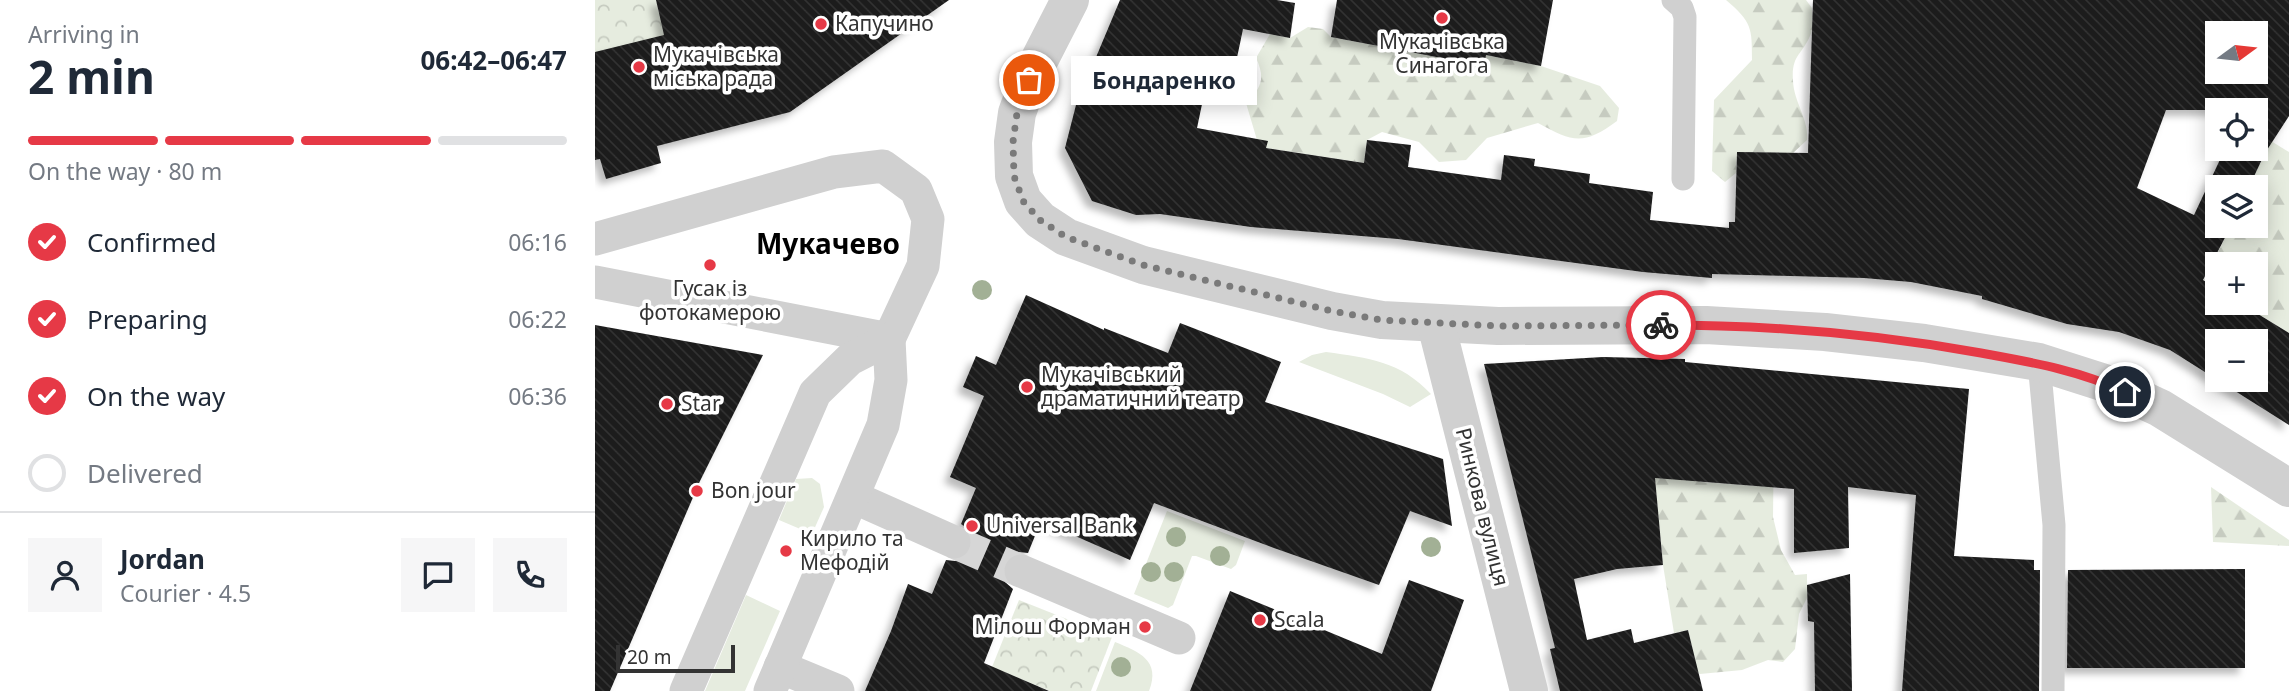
<!DOCTYPE html>
<html lang="en">
<head>
<meta charset="utf-8">
<style>
  :root { --surface:#fff; --page:#f6f6f7; --text:#1f2937; --muted:#747a83; --line:#e0e1e3; --accent:#e63946 }
  body { margin:0; font-family:"Noto Sans",sans-serif; background:var(--page); color:var(--text); height:100vh; display:flex; flex-direction:column; font-size:26px; white-space:nowrap }
  * { box-sizing:border-box; margin:0 }
  p { font-size:23px; color:var(--muted) }
  .icon { flex:none; width:38px; height:38px; fill:none; stroke:currentColor; stroke-width:2; stroke-linecap:round; stroke-linejoin:round }
  .map { position:relative; flex:1; overflow:hidden }
  .sheet { display:flex; flex-direction:column; background:var(--surface); width:595px }
  .sheet>* { flex:none }
  .needle { width:46px; rotate:75deg }
  .controls { position:absolute; left:1610px; top:21px; display:grid; gap:14px }
  .controls a { display:grid; place-items:center; width:63px; height:63px; border-radius:0px; background:var(--surface); box-shadow:0 4px 18px #0003; font-size:35px }
  .scale { position:absolute; left:21px; bottom:18px; width:119px; box-sizing:border-box; padding-left:7px; border:4px solid #333; border-top:0; font-size:19px; line-height:24px; white-space:nowrap; color:#333; -webkit-text-stroke:5px #fff; paint-order:stroke }
  .pin { position:absolute; display:grid; place-items:center; width:60px; height:60px; color:#fff; margin:-30px; border:4px solid #fff; border-radius:50%; box-shadow:0 2px 7px #0007 }
  .courier { position:absolute; display:grid; place-items:center; width:70px; height:70px; margin:-35px; border:5px solid #e63946; border-radius:50%; background:#fff; color:#222; box-shadow:0 2px 9px #0007 }
  .bubble { position:absolute; height:49px; border-radius:0px; background:var(--surface); box-shadow:0 4px 18px #0003; font-size:23px; font-weight:700; line-height:49px; text-align:center }
  .headline em { font-style:normal; font-weight:700 }
  .headline div { display:flex; flex-direction:column-reverse }
  .headline { display:flex; align-items:center; justify-content:space-between; height:119px; padding:0 28px }
  h1 { font-size:46px; font-weight:700; line-height:52px }
  .bar { display:grid; grid-template-columns:repeat(4,1fr); gap:10px 7px; align-content:center; height:84px; padding:0 28px }
  .bar i { height:9px; border-radius:5px; background:var(--line) }
  .bar .on { background:var(--accent) }
  .bar p { grid-column:span 4 }
  .line { display:flex; align-items:center; gap:18px; padding:0 28px; border-top:2px solid var(--line) }
  .line div { flex:1 }
  .round { display:grid; place-items:center; flex:none; width:74px; height:74px; border-radius:0px; background:var(--page) }
  ol { padding:0 28px; list-style:none }
  li { display:flex; align-items:center; gap:21px; height:77px }
  li p { margin-inline-start:auto }
  li .icon { padding:7px; border-radius:50%; background:var(--accent); color:#fff; stroke-width:4 }
  li:last-child { color:var(--muted) }
  li i { width:38px; height:38px; border:4px solid var(--line); border-radius:50% }
  main { display:flex; flex:1; min-height:0 }
  .map>svg:first-child { display:block }
  .grass { fill:#e6ecdf }
  .forest { fill:url(#forest-firs) }
  .park { fill:url(#park-crowns) }
  .building { fill:url(#building-back-hatch); fill-rule:evenodd; filter:url(#shadow) }
  .lines { fill:none; stroke-linecap:round; stroke-linejoin:round }
  .pedestrian-tunnel { stroke:#d6d6d6; stroke-width:33; stroke-dasharray:33 17; stroke-linecap:butt }
  .service { stroke:#d0d0d0; stroke-width:23 }
  .pedestrian { stroke:#d0d0d0; stroke-width:33 }
  .minor { stroke:#d0d0d0; stroke-width:38 }
  .tree { fill:#a2b095 }
  .done { stroke:#7a7a7a; stroke-width:7; stroke-dasharray:0 12.6 }
  .route { stroke:#e63946; stroke-width:9 }
  .poi-dot { fill:#e63946; stroke:#fff; stroke-width:2.5 }
  .labels { text-anchor:middle; stroke-width:7; stroke-linejoin:round; paint-order:stroke }
  .poi-label { font-size:21px; fill:#333; stroke:#fff; text-anchor:start }
  .street-label { font-size:21px; fill:#333; stroke:#fff }
  .district-label { font-size:28px; font-weight:bold; fill:#000; stroke:#fff }
</style>
</head>
<body>
<main>
<section class="sheet">
<div class="headline"><div><h1>2 min</h1><p>Arriving in</p></div><em>06:42–06:47</em></div>
<div class="bar"><i class="on"></i><i class="on"></i><i class="on"></i><i></i><p>On the way · 80 m</p></div>
<ol>
<li><svg class="icon" aria-label="check" viewBox="0 0 24 24"><path d="M5 12l5 5 9-10"/></svg>Confirmed<p>06:16</p></li>
<li><svg class="icon" aria-label="check" viewBox="0 0 24 24"><path d="M5 12l5 5 9-10"/></svg>Preparing<p>06:22</p></li>
<li><svg class="icon" aria-label="check" viewBox="0 0 24 24"><path d="M5 12l5 5 9-10"/></svg>On the way<p>06:36</p></li>
<li><i></i>Delivered</li>
</ol>
<div class="line" style="height:126px"><a class="round"><svg class="icon" aria-label="person" viewBox="0 0 24 24"><circle cx="12" cy="8" r="4"/><path d="M4 21q1-7 8-7t8 7"/></svg></a><div><b>Jordan</b><p>Courier · 4.5</p></div><a class="round"><svg class="icon" aria-label="chat" viewBox="0 0 24 24"><path d="M4 5h16v11H9l-5 4z"/></svg></a><a class="round"><svg class="icon" aria-label="phone" viewBox="0 0 24 24"><path d="M5 4h4l2 5-3 2q2 4 5 5l2-3 5 2v4C11 20 4 13 5 4z"/></svg></a></div>
</section>
<div class="map">
<svg width="1694" height="691" viewBox="0 0 1694 691">
  <defs>
    <pattern id="forest-firs" width="22" height="20" patternUnits="userSpaceOnUse" patternTransform="scale(1.75)"><rect width="22" height="20" fill="#e6ecdf"/><path d="M5 1l3.5 6h-7zM16 11l3.5 6h-7z" fill="#c6cbc0"/></pattern>
    <pattern id="park-crowns" width="20" height="18" patternUnits="userSpaceOnUse" patternTransform="scale(1.75)"><rect width="20" height="18" fill="#e6ecdf"/><path d="M2 6a3 3 0 1 1 6 0M12 15a3 3 0 1 1 6 0" fill="none" stroke="#c6cbc0"/></pattern>
    <pattern id="building-back-hatch" width="6" height="6" patternUnits="userSpaceOnUse" patternTransform="scale(1.75)"><rect width="6" height="6" fill="#1a1a1a"/><path d="M-1 5l2 2M0 0l6 6M5-1l2 2" fill="none" stroke="#333"/></pattern>
    <filter id="shadow"><feDropShadow dx="-6" dy="6" stdDeviation="3.5" flood-color="#0004"/></filter>
  </defs>
  <rect width="100%" height="100%" fill="#fff"/>
  <!-- grass -->
  <g class="grass">
    <path d="M731 352C774 358 805 361 836 394L815 407 788 394 704 362 717 355Z"/>
    <path d="M217 478 225 484 229 507 217 534 184 520 201 479Z"/>
    <path d="M572 511 650 541 641 565 636 569 601 556H597L578 605 573 608 539 594Z"/>
    <path d="M151 595 185 611 150 691H110Z"/>
    <path d="M520 642C544 652 566 660 554 691H501Z"/>
  </g>
  <!-- forest -->
  <g class="forest">
    <path d="M1131 0H1211L1217 8C1217 16 1219 28 1215 36 1207 55 1196 55 1198 81 1199 103 1214 119 1212 140L1198 153 1142 152 1141 173 1130 182 1117 171 1119 100 1157 60C1157 28 1157 22 1131 0Z"/>
    <path d="M713 27 728 29 736 37 888 66 891 55 946 66 1005 86 1024 108 1022 121C988 146 978 142 943 123L892 138 871 160 844 162 824 142 787 132 772 140 769 163 671 148 662 140 651 103C666 88 671 79 661 58L675 34 695 38Z"/>
    <path d="M1676 141 1694 152V333L1645 303H1661V264H1622V289L1609 280 1636 226H1661V187H1654Z"/>
    <path d="M1165 432 1179 433 1178 517 1186 550 1200 575 1212 574V598L1204 614 1200 649 1188 662 1173 660 1147 670 1105 674 1099 669 1100 659 1093 630 1079 633 1068 565 1058 460 1106 482 1161 486Z"/>
    <path d="M1616 487 1694 540V546L1618 542Z"/>
  </g>
  <!-- park -->
  <g class="park">
    <path d="M0 0H61L78 69 0 52Z"/>
    <path d="M424 600 517 637 496 691H455L397 667Z"/>
  </g>
  <!-- building -->
  <g class="building">
    <path d="M61 0H354L195 112 62 146 66 163 11 179 5 159 0 160V52L69 35Z"/>
    <path d="M525 0H682L700 3 695 38 648 29 639 72 615 66 602 128 673 141 671 148 769 163 772 140 816 145 813 167 906 180 909 155 940 159 939 166 995 174 994 183 1058 192 1055 220 1134 228V222H1140L1142 152 1213 153 1218 0H1694V116L1670 153 1654 187H1622V226H1636L1608 280 1622 289V303H1645L1694 333V425L1575 350 1524 332 1472 324 1387 299V296L1316 282 1269 278 1117 274V278L1048 272 803 239 656 227 565 214 541 215 497 201 470 148 481 105ZM1622 33H1661V72H1622ZM1571 110H1661V149H1630L1599 215 1542 188ZM1622 341H1661V380H1622Z"/>
    <path d="M742 0H958L946 66 891 55 889 66 736 37Z"/>
    <path d="M431 295 509 330V328L573 353 585 323 686 362 670 402 848 459 857 526 815 511 784 585 679 548 559 503 535 560 446 521 433 553 424 552 415 555 408 564 407 573 410 582 418 589 389 663 454 691H270L296 631 313 584 337 594 351 560 360 561 370 558 377 549 378 539 375 531 366 524 381 488 355 477 389 396 368 387 381 356 401 365Z"/>
    <path d="M0 325 168 355 105 481 15 691H0Z"/>
    <path d="M1008 357 1090 359V362L1374 389 1359 556 1439 560V570H1445L1444 691H1307L1321 495 1253 487 1254 548 1199 553V489L1060 478 1068 565 1022 569 979 579 992 640 1036 629 1039 643 1093 630 1108 691H965L955 649 960 648 889 364Z"/>
    <path d="M1650 569V668H1472L1473 570Z"/>
    <path d="M1255 574 1257 691H1220L1219 622 1213 621 1212 585Z"/>
    <path d="M814 580 869 600 836 691H595L635 591 787 654Z"/>
  </g>
  <g class="lines">
    <!-- pedestrian-tunnel -->
    <path class="pedestrian-tunnel" d="M359 542 426 571"/>
    <!-- service -->
    <g class="service">
      <path d="M1078 0 1087 8 1090 17 1088 179"/>
      <path d="M1444 362 1459 525 1458 691"/>
    </g>
    <!-- pedestrian -->
    <g class="pedestrian">
      <path d="M0 239 239 172 288 166 321 190 333 219 328 266 294 339 0 282"/>
      <path d="M258 497 359 542"/>
      <path d="M426 571 584 638"/>
      <path d="M185 667 243 691"/>
      <path d="M91 691 220 393 255 359 294 339 296 380 288 425 175 691"/>
    </g>
    <!-- minor -->
    <g class="minor">
      <path d="M475 0 434 80 422 113 418 142 419 176 428 201 445 220 471 237 548 265 737 311 787 320 903 326 1111 325 1230 332 1329 343 1444 362 1513 384 1565 408 1694 488"/>
      <path d="M841 324 934 691"/>
    </g>
  </g>
  <!-- trees -->
  <g class="tree">
    <circle cx="387" cy="290" r="10"/>
    <circle cx="581" cy="537" r="10"/>
    <circle cx="836" cy="547" r="10"/>
    <circle cx="625" cy="556" r="10"/>
    <circle cx="556" cy="572" r="10"/>
    <circle cx="579" cy="572" r="10"/>
    <circle cx="526" cy="667" r="10"/>
  </g>
  <g class="lines">
    <!-- done -->
    <path class="done" d="M434 80 422 113 418 142 419 176 428 201 445 220 471 237 548 265 737 311 787 320 903 326 1066 325"/>
    <!-- route -->
    <path class="route" d="M1066 325C1173 325 1281 334 1386 353 1435 362 1484 370 1530 392"/>
  </g>
  <!-- markers -->
  <g class="poi-dot">
    <circle cx="847" cy="18" r="7"/>
    <circle cx="226" cy="24" r="7"/>
    <circle cx="44" cy="67" r="7"/>
    <circle cx="115" cy="265" r="7"/>
    <circle cx="432" cy="387" r="7"/>
    <circle cx="72" cy="404" r="7"/>
    <circle cx="102" cy="491" r="7"/>
    <circle cx="377" cy="526" r="7"/>
    <circle cx="191" cy="551" r="7"/>
    <circle cx="665" cy="620" r="7"/>
    <circle cx="550" cy="627" r="7"/>
  </g>
  <g class="labels">
    <!-- poi labels -->
    <g class="poi-label">
      <text x="240" y="31">Капучино</text>
      <text x="847" y="49" text-anchor="middle">Мукачівська<tspan x="847" dy="24">Синагога</tspan></text>
      <text x="58" y="62">Мукачівська<tspan x="58" dy="24">міська рада</tspan></text>
      <text x="115" y="296" text-anchor="middle">Гусак із<tspan x="115" dy="24">фотокамерою</tspan></text>
      <text x="446" y="382">Мукачівський<tspan x="446" dy="24">драматичний театр</tspan></text>
      <text x="86" y="411">Star</text>
      <text x="116" y="498">Bon jour</text>
      <text x="391" y="533">Universal Bank</text>
      <text x="205" y="546">Кирило та<tspan x="205" dy="24">Мефодій</tspan></text>
      <text x="679" y="627">Scala</text>
      <text x="536" y="634" text-anchor="end">Мілош Форман</text>
    </g>
    <!-- street labels -->
    <g class="street-label">
      <text transform="translate(887 507) rotate(76)" y="7">Ринкова вулиця</text>
    </g>
    <!-- district labels -->
    <g class="district-label">
      <text x="233" y="254">Мукачево</text>
    </g>
  </g>
</svg>
<div class="controls">
<a><svg class="needle" viewBox="-14 -14 28 28"><path d="M0-13l5 13h-10z" fill="#e53935"/><path d="M0 13l5-13h-10z" fill="#747a83"/></svg></a>
<a><svg class="icon" aria-label="locate" viewBox="0 0 24 24"><circle cx="12" cy="12" r="6"/><path d="M12 2v4M12 18v4M2 12h4M18 12h4"/></svg></a>
<a><svg class="icon" aria-label="layers" viewBox="0 0 24 24"><path d="M12 4l9 5-9 5-9-5zM3 14l9 5 9-5"/></svg></a>
<a>+</a>
<a>−</a>
</div>
<div class="scale">20 m</div>
<div class="pin" style="left:434px;top:80px;background:#ea580c"><svg class="icon" aria-label="bag" viewBox="0 0 24 24"><path d="M5 8h14l-1 12H6zM9 8a3 3 0 0 1 6 0"/></svg></div>
<div class="pin" style="left:1530px;top:392px;background:#1f2937"><svg class="icon" aria-label="home" viewBox="0 0 24 24"><path d="M3 11l9-7 9 7M6 9v11h12V9"/></svg></div>
<div class="courier" style="left:1066px;top:325px"><svg class="icon" aria-label="bike" viewBox="0 0 24 24"><circle cx="6" cy="16" r="4"/><circle cx="18" cy="16" r="4"/><path d="M6 16l4-8h5l3 8M10 8l3 8H6M13 5h3"/></svg></div>
<div class="bubble" style="left:476px;top:56px;width:186px">Бондаренко</div>
</div>
</main>
</body>
</html>
